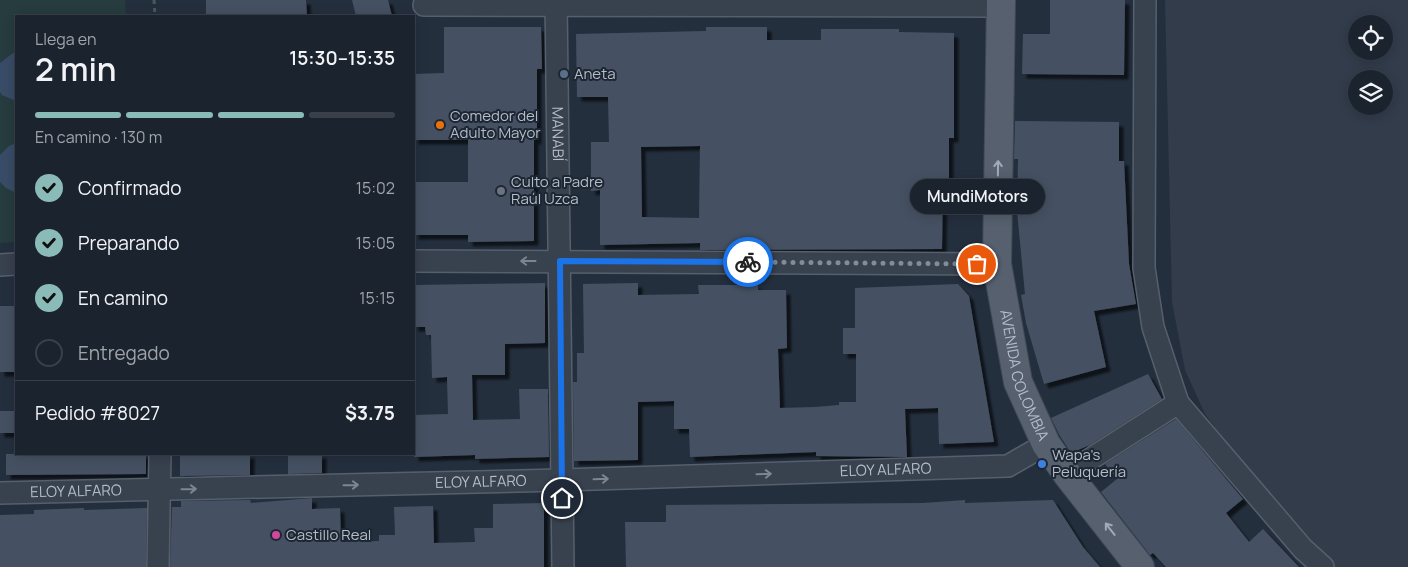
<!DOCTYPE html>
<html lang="es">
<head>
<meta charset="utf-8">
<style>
  :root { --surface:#1b232e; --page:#242b36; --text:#f1f3f6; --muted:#a0a4aa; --line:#39404a; --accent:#8bbbb9 }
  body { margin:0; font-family:Manrope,sans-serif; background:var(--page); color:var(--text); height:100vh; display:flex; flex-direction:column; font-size:19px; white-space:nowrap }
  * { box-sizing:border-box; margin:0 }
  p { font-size:16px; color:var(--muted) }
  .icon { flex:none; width:28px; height:28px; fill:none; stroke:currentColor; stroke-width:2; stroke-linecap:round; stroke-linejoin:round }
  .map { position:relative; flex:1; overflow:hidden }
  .panel { position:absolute; left:15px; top:15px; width:400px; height:440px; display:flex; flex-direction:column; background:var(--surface); border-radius:0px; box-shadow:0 2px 12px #0003,0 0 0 1px var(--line) }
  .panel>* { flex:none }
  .fabs { position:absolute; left:1348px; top:15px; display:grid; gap:10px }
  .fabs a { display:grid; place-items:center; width:45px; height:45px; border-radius:50%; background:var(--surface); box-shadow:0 2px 12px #0003,0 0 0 1px var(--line); font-size:25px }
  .pin { position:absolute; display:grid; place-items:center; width:42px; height:42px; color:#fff; margin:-21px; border:2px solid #fff; border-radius:50%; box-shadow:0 1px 5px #0007 }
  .courier { position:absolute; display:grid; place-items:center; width:50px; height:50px; margin:-25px; border:4px solid #1a73e8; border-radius:50%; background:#fff; color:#222; box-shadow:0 1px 6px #0007 }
  .bubble { position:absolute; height:35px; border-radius:18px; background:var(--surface); box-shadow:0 2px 12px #0003,0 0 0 1px var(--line); font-size:16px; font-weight:600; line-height:35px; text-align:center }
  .summary em { font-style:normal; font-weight:600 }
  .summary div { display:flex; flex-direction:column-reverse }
  .summary { display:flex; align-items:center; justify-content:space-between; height:85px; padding:0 20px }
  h1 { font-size:32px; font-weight:600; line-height:38px }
  .bar { display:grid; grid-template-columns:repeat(4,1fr); gap:8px 5px; align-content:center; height:60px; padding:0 20px }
  .bar i { height:6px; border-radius:4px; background:var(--line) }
  .bar .current { background:var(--accent) }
  .bar p { grid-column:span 4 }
  .line { display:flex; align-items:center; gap:12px; padding:0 20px; border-top:1px solid var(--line) }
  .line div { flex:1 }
  ol { padding:0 20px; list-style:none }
  li { display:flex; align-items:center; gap:15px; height:55px }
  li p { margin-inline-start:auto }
  li .icon { padding:5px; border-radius:50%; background:var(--accent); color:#111; stroke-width:4 }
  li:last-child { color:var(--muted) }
  li i { width:28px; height:28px; border:2px solid var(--line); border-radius:50% }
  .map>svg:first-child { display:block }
  .airport { fill:#323c4b; fill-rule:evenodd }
  .green { fill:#263c3f }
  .water { fill:#394c67 }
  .building { fill:#455162; fill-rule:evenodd; filter:url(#shadow) }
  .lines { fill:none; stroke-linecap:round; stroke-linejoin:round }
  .minor-casing { stroke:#565f6c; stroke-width:24 }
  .major-casing { stroke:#414a57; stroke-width:30 }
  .path { stroke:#44595c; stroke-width:3; stroke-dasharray:4 4; stroke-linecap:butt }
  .minor { stroke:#38414e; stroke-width:21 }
  .major { stroke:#56606e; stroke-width:28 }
  .oneway { stroke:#a1aab7 }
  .oneway2 { stroke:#7c8592 }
  .done { stroke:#828b98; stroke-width:5; stroke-dasharray:0 9 }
  .route { stroke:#1a73e8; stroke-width:6 }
  .service-dot { fill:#5c6f8a; stroke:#1d2633; stroke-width:2 }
  .food-dot { fill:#e8710a; stroke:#1d2633; stroke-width:2 }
  .worship-dot { fill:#6b7280; stroke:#1d2633; stroke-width:2 }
  .shop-dot { fill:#3f7fe0; stroke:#1d2633; stroke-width:2 }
  .hotel-dot { fill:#d1479c; stroke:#1d2633; stroke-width:2 }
  .labels { text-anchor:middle; stroke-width:4; stroke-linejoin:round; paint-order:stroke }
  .poi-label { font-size:15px; fill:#b4bcc9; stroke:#1d2633; text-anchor:start }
  .street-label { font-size:15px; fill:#b4bcc9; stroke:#1d2633 }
</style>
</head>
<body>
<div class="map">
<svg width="1408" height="567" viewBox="0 0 1408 567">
  <defs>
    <filter id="shadow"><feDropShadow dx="4.5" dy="4.5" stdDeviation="1" flood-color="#0009"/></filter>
  </defs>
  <rect width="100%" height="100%" fill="#242f3e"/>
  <!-- airport -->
  <path class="airport" d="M1165 0H1408V567H1319L1205 414 1185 370 1172 302ZM1356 24H1384V51H1356ZM1356 79H1384V106H1356Z"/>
  <!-- green -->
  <path class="green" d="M0 0H125L126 16H16V242L0 243Z"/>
  <!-- water -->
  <g class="water">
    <path d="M13 53H16V101L2 95 0 92V63Z"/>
    <path d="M16 143V193L6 188 0 182V155L9 146Z"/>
  </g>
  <!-- building -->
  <g class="building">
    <path d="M206 0H306L307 16H206Z"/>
    <path d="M352 0H388L392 16H356Z"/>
    <path d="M1050 0H1125L1124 75 1022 74 1023 34H1050Z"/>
    <path d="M444 27H541L542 69H537V140H534V241L468 242V235H414V182H468V140H414V74L444 73Z"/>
    <path d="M706 27H767V40H821V29H899V32L954 33V138H949V180H943L942 249 700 250V243L600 245V190L591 191V142H609L608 97H577L576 34 706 31ZM700 146 699 218 642 217 641 147Z"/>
    <path d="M1015 121 1119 122V161H1124L1129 264 1136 304 1094 311 1106 367 1044 384 1026 323 1021 295 1025 294 1017 211 1018 159H1014Z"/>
    <path d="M545 283V343L505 344V375H472L473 420 520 419 519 389H548L549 457 475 459V455L414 457V415L448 414 447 377 432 378 431 335H426L425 327H414V285Z"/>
    <path d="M638 283V295L699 294 698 285H758V290H786L787 348 778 349 780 408 815 407 839 405V402H856V354H843V328H855V288L958 284 969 296 994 442 939 444 938 408 905 409 907 457 816 456V452L690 457 689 429H674V401L638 402V460L574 461 573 382H577V353H584L583 284Z"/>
    <rect x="0" y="306" width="16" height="66"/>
    <path d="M1148 374 1162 399 1090 445 1071 453 1060 436 1051 418Z"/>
    <rect x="0" y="411" width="16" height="22"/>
    <path d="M1176 419 1243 499 1226 513 1249 542 1263 529 1299 567H1166L1153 553 1150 555 1101 492 1117 479 1105 464Z"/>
    <path d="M6 454H146V474L6 475Z"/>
    <path d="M180 454H250V475L180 476Z"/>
    <path d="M288 454H322V473L288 474Z"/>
    <path d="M312 498V509L340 508 341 542 379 541V535H395L394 507 433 506 434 543 475 542 474 528H493V504L544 503V567H170L172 507H181V501L250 500 251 503Z"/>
    <path d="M965 500V503L1053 500 1083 547 1100 567H626L625 522H666V505L923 503Z"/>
    <path d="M84 508V510L147 508 146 567H0V515L34 514V510Z"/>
  </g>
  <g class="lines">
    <!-- minor casing -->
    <g class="minor-casing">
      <g id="minor">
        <path id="s1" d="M556 0 563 567"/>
        <path d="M1145 0 1144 268 1153 327 1178 403 1303 549 1323 567"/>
        <path d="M424 5 1001 6"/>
        <path d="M414 261 997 264"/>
        <path d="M0 265 16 264"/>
        <path d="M1067 474 1178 403"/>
        <path id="s2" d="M0 493 562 480 1008 466 1046 444"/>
        <path d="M158 567 160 454"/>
      </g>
    </g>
    <!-- major casing -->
    <g class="major-casing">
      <g id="major">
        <path id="s3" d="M1001 0 997 264 1018 382 1046 444 1067 474 1140 567"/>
      </g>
    </g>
    <!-- path -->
    <path class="path" d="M154 0 155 16"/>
    <!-- minor -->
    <use href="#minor" class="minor"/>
    <!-- major -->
    <use href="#major" class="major"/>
  </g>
  <!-- one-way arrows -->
  <defs><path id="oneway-shaft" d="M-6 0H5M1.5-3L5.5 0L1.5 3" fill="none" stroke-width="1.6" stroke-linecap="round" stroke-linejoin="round" transform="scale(1.25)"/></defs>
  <g class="oneway">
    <use href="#oneway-shaft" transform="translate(998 168) rotate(-89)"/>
    <use href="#oneway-shaft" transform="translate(1110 529) rotate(-128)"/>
  </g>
  <g class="oneway2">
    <use href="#oneway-shaft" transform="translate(528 261) rotate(180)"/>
    <use href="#oneway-shaft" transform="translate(764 474) rotate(-2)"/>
    <use href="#oneway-shaft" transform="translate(601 479) rotate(-2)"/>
    <use href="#oneway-shaft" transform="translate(351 485) rotate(-1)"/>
    <use href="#oneway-shaft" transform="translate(189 489) rotate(-1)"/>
  </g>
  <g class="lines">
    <!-- done -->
    <path class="done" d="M748 262 977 264"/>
    <!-- route -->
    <path class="route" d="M562 498 560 261 748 262"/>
  </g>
  <!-- markers -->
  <circle class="service-dot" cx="564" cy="74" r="5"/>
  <circle class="food-dot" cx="440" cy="125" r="5"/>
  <circle class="worship-dot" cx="501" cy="191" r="5"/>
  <circle class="shop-dot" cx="1042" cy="464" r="5"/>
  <circle class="hotel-dot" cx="276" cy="535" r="5"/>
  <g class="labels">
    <!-- poi labels -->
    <g class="poi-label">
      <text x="574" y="79">Aneta</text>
      <text x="450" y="121">Comedor del<tspan x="450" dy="17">Adulto Mayor</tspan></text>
      <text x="511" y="187">Culto a Padre<tspan x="511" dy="17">Raúl Uzca</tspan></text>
      <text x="1052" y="460">Wapa's<tspan x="1052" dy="17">Peluquería</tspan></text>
      <text x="286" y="540">Castillo Real</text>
    </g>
    <!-- street labels -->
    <g class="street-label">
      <text dy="5" stroke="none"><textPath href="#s1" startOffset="134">MANABÍ</textPath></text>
      <text dy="5" stroke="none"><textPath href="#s3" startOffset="379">AVENIDA COLOMBIA</textPath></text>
      <text dy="5" stroke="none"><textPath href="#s2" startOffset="886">ELOY ALFARO</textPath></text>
      <text dy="5" stroke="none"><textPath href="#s2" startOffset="481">ELOY ALFARO</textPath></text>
      <text dy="5" stroke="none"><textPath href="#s2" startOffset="76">ELOY ALFARO</textPath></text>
    </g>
  </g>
</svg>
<div class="fabs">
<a><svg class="icon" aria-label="locate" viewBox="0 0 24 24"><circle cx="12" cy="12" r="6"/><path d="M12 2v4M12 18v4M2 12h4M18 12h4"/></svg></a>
<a><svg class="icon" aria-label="layers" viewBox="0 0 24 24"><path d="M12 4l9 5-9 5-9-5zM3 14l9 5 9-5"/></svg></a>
</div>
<div class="pin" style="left:977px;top:264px;background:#ea580c"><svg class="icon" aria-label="bag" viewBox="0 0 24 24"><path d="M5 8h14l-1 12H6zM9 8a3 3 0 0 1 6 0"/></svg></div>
<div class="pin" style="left:562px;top:498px;background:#1f2937"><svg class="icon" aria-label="home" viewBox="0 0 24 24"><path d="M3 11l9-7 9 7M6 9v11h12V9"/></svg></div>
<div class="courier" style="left:748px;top:262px"><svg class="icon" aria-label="bike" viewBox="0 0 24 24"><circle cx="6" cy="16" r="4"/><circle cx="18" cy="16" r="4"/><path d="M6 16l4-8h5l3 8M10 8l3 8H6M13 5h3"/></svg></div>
<div class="bubble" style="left:910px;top:179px;width:135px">MundiMotors</div>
<section class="panel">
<div class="summary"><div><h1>2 min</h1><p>Llega en</p></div><em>15:30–15:35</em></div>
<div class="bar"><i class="current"></i><i class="current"></i><i class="current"></i><i></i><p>En camino · 130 m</p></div>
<ol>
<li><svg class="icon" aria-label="check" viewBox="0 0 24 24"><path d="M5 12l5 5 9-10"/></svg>Confirmado<p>15:02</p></li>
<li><svg class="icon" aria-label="check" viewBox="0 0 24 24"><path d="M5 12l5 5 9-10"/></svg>Preparando<p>15:05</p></li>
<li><svg class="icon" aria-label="check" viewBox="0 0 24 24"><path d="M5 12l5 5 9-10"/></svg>En camino<p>15:15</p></li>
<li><i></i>Entregado</li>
</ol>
<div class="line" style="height:65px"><div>Pedido #8027</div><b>$3.75</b></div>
</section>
</div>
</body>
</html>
